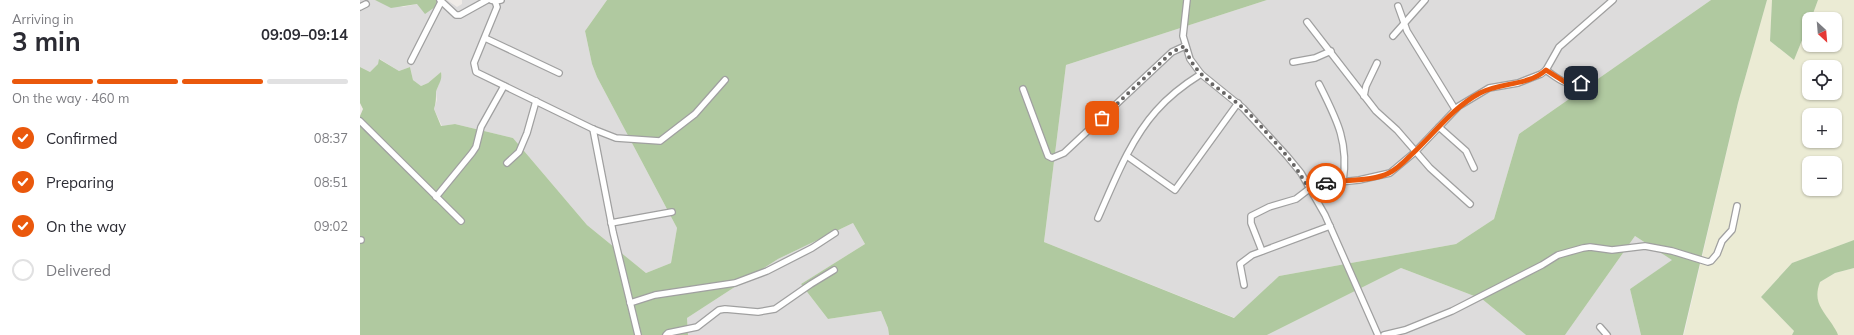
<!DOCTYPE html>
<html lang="en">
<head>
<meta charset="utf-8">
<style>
  :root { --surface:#fff; --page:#f7f7f7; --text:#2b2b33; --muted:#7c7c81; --line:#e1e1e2; --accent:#ea580c }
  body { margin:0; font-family:Mulish,sans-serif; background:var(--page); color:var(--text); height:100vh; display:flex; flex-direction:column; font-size:15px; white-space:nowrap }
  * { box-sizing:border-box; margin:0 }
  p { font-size:13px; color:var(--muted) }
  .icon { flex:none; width:22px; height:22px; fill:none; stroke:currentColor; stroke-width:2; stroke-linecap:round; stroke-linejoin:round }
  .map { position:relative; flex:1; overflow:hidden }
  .details { display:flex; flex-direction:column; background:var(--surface); width:360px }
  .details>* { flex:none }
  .needle { width:26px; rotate:154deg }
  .tools { position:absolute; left:1442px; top:12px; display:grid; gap:8px }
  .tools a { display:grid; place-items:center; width:40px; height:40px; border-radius:8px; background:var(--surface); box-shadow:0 1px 3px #0004; font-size:20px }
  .pin { position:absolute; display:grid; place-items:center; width:34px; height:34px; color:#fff; margin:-17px; border-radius:8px; box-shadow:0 2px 6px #0006 }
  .courier { position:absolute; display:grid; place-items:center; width:40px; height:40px; margin:-20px; border:3px solid #ea580c; border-radius:50%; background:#fff; color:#222; box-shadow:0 1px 5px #0007 }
  .headline em { font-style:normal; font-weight:700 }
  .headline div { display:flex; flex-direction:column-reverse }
  .headline { display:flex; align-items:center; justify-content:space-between; height:68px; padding:0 12px }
  h1 { font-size:26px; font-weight:700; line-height:30px }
  .bar { display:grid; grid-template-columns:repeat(4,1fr); gap:6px 4px; align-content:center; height:48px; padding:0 12px }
  .bar i { height:5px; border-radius:3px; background:var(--line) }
  .bar .selected { background:var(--accent) }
  .bar p { grid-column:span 4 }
  ol { padding:0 12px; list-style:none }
  li { display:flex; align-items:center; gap:12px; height:44px }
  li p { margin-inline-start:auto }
  li .icon { padding:4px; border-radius:50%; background:var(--accent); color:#fff; stroke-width:4 }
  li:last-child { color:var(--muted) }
  li i { width:22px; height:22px; border:2px solid var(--line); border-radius:50% }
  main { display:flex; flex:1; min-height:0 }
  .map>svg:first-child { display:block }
  .residential { fill:#dddcdc }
  .farmland { fill:#ebebd4; fill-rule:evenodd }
  .forest { fill:#b0c9a0 }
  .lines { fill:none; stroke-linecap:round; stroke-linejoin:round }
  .minor-casing { stroke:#a0a0a0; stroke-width:8 }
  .minor { stroke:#fff; stroke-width:5.5 }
  .done { stroke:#686665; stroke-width:4; stroke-dasharray:0 7.2 }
  .route { stroke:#ea580c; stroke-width:5 }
</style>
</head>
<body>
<main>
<section class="details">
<div class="headline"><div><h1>3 min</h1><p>Arriving in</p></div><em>09:09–09:14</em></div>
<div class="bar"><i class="selected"></i><i class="selected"></i><i class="selected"></i><i></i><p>On the way · 460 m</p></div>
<ol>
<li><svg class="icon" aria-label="check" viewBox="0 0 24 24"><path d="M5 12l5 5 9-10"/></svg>Confirmed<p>08:37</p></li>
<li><svg class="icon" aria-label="check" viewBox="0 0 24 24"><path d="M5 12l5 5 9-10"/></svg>Preparing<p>08:51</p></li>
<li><svg class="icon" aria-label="check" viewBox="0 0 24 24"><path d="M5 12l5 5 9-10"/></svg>On the way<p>09:02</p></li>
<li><i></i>Delivered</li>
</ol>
</section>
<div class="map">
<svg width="1494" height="335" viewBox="0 0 1494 335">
  <rect width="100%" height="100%" fill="#efebe7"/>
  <!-- residential -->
  <g class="residential">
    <path d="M0 0H15L43 7 57 4 76 6 87 0 97 7 102 4V0H247L225 31 232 64 237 77 317 228 311 263 286 273 227 225 153 138 95 124 82 126 74 109 77 100 76 92 82 75 81 72 68 83 61 86 53 80 50 67 39 71 20 59 18 64 10 72 0 67Z"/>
    <path d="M907 0H1351L1159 134 1134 219 1096 244 919 276 875 318 684 242 706 65Z"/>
    <path d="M493 223 505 244 441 284 468 319 521 311 528 328 529 335H328L327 318 418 259Z"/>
    <path d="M1275 236 1313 260 1270 289 1281 335H1205Z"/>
    <path d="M1041 268 1122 299 1166 335H907Z"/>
  </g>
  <!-- farmland -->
  <g class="farmland">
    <path d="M1407 0H1412L1410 41 1434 60 1449 23V45H1475V19H1451L1458 0H1494V240L1432 263 1401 297 1434 331 1432 335H1324L1378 103ZM1449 67H1475V93H1449ZM1449 115H1475V141H1449ZM1449 163H1475V189H1449Z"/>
    <path d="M1494 268V335H1478L1460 307 1456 298 1457 289 1460 282 1475 273Z"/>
  </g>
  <!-- forest -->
  <g class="forest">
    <path d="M15 0H85L65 14 57 4 31 8Z"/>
    <path d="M247 0H907L706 65 684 242 874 318 919 276 1096 244 1134 219 1159 134 1351 0H1407L1378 103 1323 335H1281L1270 289 1312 260 1275 236 1205 335H1166L1122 299 1041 268 907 335H529L528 328 521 311 468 319 441 284 505 244 493 223 418 259 327 318 328 335H0V116L3 109 0 103V67L10 72 18 64 19 59 39 71 50 67 53 80 61 86 68 83 81 72C83 79 78 85 76 92 76 98 76 103 74 109L81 126 95 124 153 138 227 225 286 273 311 263 317 228 237 77 232 64 225 31Z"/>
    <path d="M1412 0H1458L1451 19H1449V23L1434 60 1410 41Z"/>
    <path d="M1494 240V268L1475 273 1460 282C1453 301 1461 308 1472 324 1474 328 1477 331 1478 335H1432L1434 331 1401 297 1432 263Z"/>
  </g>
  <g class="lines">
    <!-- minor casing -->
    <g class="minor-casing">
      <g id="minor">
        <path d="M80 0 96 15H100L127 0"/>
        <path d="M131 0 135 1 141 0"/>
        <path d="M827 0 823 36 830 59 841 74 883 108 927 156 941 173 965 215 1018 335"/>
        <path d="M135 1 137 7 114 63 116 72 233 129 256 138 300 141 335 114 365 80"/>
        <path d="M1038 6 1047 31 1095 109"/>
        <path d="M0 7 6 4"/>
        <path d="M947 22 1016 111 1037 130 1070 168 1110 204"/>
        <path d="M1033 36 1065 0"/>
        <path d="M125 38 199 73"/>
        <path d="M51 61 81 2"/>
        <path d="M933 62 955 58 971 51"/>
        <path d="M1186 70 1199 47 1253 0"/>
        <path d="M959 84C977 120 989 142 983 182"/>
        <path d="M663 89 688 156 692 158 704 153 812 52 825 46"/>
        <path d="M1004 96 1006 86 1017 63"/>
        <path d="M0 121 101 221"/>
        <path d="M1079 127 1106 151 1114 168"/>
        <path d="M233 129 253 232 278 335"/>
        <path d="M767 156 815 190 878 103"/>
        <path d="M147 163 159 152 167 133 176 101"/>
        <path d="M76 197 112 153 116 147 121 127 144 86"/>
        <path d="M738 218C754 182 770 140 796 111 809 96 825 84 841 74"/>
        <path d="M251 223 312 212"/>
        <path d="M0 240H1"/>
        <path d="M902 251 891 223V216L909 207 936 199 949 189 960 184 999 180 1030 173 1055 152 1099 106 1129 88 1158 83 1181 74 1186 70C1201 81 1208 88 1228 81"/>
        <path d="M884 285 880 264 892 255 970 226"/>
        <path d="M270 303 295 295 375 283 407 271 452 248 475 233"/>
        <path d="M1240 327 1247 335"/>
        <path d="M306 335 308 333 337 327 359 310 365 309 398 312 415 309 451 284 474 270"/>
        <path d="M1024 335 1045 330 1092 311 1182 265 1198 255 1223 248 1230 247 1252 250 1285 246 1312 251 1348 262 1351 261 1357 254 1362 241 1372 230 1377 206"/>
      </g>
    </g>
    <!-- minor -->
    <use href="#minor" class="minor"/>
  </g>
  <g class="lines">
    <!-- done -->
    <path class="done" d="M742 118 812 52 825 46C832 75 861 89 882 107 890 114 898 123 905 131 922 150 938 167 949 190L966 183"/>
    <!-- route -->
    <path class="route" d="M966 183C985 179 1011 182 1029 173 1037 169 1044 162 1050 156 1074 134 1092 108 1120 93 1141 82 1168 86 1186 70L1208 84 1221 83"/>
  </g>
</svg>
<div class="tools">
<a><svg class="needle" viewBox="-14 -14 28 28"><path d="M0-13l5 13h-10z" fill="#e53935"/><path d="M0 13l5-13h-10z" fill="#7c7c81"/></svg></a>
<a><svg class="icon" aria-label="locate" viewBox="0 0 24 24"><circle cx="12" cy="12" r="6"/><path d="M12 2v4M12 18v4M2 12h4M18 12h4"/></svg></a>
<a>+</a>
<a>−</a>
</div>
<div class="pin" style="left:742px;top:118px;background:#ea580c"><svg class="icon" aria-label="bag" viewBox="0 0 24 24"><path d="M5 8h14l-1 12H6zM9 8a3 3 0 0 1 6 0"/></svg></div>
<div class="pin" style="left:1221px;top:83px;background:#1f2937"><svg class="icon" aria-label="home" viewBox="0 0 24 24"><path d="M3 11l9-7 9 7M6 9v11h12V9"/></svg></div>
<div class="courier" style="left:966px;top:183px"><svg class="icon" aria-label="car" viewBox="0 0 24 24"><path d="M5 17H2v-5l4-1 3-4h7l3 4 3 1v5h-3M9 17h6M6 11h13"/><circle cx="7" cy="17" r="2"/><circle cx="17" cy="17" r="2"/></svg></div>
</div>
</main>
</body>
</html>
